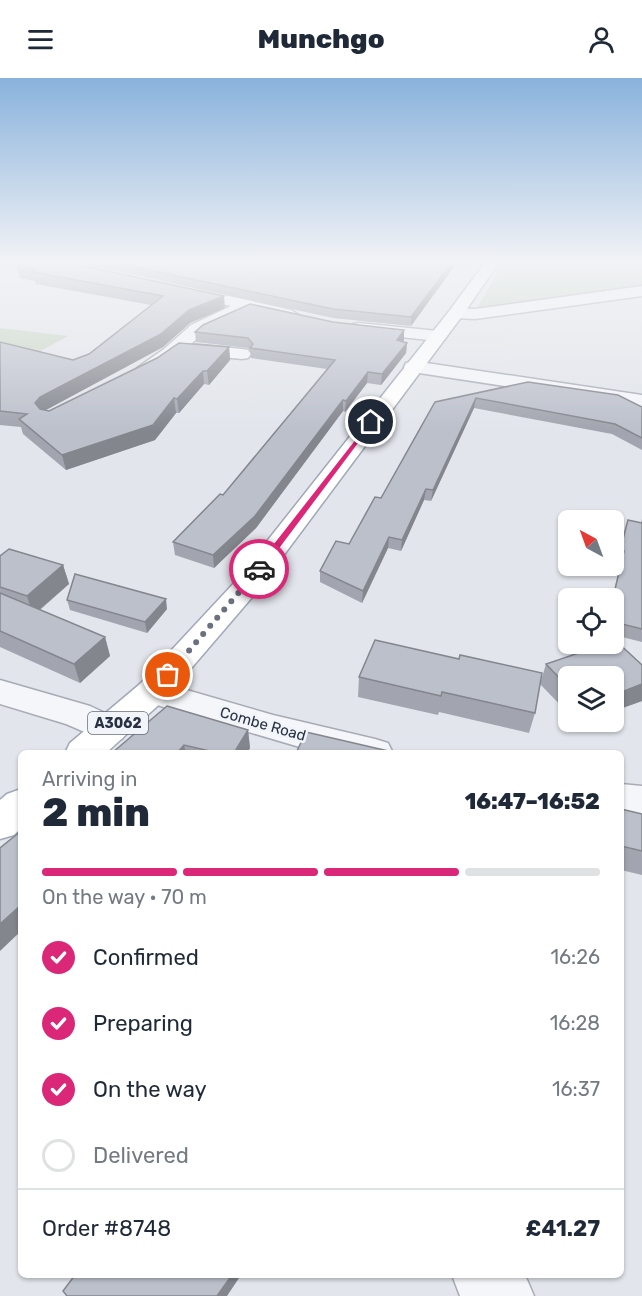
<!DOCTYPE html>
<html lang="en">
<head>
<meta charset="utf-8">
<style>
  :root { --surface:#fff; --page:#f2f2f3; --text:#1f2937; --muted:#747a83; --line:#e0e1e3; --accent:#db2777 }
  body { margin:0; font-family:Rubik,sans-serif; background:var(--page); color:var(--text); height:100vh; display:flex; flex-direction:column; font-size:22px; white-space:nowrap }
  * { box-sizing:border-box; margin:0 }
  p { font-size:20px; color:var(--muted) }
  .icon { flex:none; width:33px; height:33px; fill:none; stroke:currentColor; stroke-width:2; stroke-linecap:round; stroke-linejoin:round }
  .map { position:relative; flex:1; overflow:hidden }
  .details { position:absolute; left:18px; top:672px; width:606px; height:528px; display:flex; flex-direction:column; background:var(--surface); border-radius:9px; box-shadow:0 2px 4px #0004 }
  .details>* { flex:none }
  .needle { width:39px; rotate:319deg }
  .tools { position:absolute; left:558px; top:432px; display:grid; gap:12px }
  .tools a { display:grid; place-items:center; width:66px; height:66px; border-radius:9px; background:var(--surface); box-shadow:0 2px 4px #0004; font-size:30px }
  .pin { position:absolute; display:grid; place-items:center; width:51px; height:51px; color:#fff; margin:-26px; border:3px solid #fff; border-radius:50%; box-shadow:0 2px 6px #0007 }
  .courier { position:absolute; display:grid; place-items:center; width:60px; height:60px; margin:-30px; border:4px solid #db2777; border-radius:50%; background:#fff; color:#222; box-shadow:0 2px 8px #0007 }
  .overview em { font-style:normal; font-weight:800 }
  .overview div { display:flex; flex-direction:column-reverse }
  .overview { display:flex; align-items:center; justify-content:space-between; height:102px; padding:0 24px }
  h1 { font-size:39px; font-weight:800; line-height:45px }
  .bar { display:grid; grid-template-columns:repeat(4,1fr); gap:9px 6px; align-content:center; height:72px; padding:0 24px }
  .bar i { height:8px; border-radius:4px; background:var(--line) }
  .bar .on { background:var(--accent) }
  .bar p { grid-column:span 4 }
  .line { display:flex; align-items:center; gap:15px; padding:0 24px; border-top:2px solid var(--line) }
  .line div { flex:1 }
  ol { padding:0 24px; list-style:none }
  li { display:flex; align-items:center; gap:18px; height:66px }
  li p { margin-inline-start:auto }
  li .icon { padding:6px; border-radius:50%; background:var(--accent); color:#fff; stroke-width:4 }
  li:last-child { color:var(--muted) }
  li i { width:33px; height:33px; border:3px solid var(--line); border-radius:50% }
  header { display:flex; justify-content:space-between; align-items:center; height:78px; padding:0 24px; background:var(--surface); font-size:27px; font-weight:800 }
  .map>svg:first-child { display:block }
  .green { fill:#c6d5c2 }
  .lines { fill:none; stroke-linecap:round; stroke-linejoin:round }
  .minor-casing { stroke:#a7abb5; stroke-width:3 }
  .major-casing { stroke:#a0a8b7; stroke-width:3 }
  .minor { fill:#f5f6f9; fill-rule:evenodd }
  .major { fill:#fff; fill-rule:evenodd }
  .wall { fill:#a2a5af }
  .shaded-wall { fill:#84868e }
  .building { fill:#bcc0cb; stroke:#84868e; stroke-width:1.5 }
  .route { fill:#db2777 }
  .done { stroke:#6a707e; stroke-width:6; stroke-dasharray:0 10.8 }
  .labels { text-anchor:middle; stroke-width:5; stroke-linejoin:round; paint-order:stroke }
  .shield { fill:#f1f4f8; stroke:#656c79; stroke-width:1.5 }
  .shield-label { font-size:14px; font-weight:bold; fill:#293143 }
  .street-label { font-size:15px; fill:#293143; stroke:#f1f4f8 }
</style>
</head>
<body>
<header><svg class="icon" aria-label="menu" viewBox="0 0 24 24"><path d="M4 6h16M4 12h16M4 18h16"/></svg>Munchgo<svg class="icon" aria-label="person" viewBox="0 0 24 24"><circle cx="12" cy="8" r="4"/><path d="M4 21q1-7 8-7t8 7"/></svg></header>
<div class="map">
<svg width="642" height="1218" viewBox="0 0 642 1218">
  <rect width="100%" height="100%" fill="#e2e5eb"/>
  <!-- green -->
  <g class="green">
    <path d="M504 183H642V208L477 230Z"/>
    <path d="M0 250 68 258 0 295Z"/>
  </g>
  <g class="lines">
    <!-- minor casing -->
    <g class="minor-casing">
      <g id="minor">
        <path d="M180 207 291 232 299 237 291 242 248 232 203 255 191 266 242 271 248 272 251 276 248 280 242 281 181 275 153 294H139L137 290 164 271 191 247 231 228 175 215 172 212Z"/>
        <path d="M642 208V218L475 241 456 240 448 235 456 230 475 231Z"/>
        <path d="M359 245 438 253 444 254 447 258 444 262 438 263 353 254 350 250 353 246Z"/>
        <path d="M413 283 642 317V329L406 293 404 289 406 285Z"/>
        <path d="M0 602 90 628 122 643 127 652 122 661 110 665 66 646 0 626Z"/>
        <path d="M152 602 273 637 375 661 388 665 393 675H320L140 622 135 614 140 606Z"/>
        <path d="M621 706 642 708V740L621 736Z"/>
        <path d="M452 1197H525L534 1218H460Z"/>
      </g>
    </g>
    <!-- major casing -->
    <g class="major-casing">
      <g id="major">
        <path d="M486 183H500L462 238 254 517 164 622 106 675H65L70 665 140 606 234 505 450 232Z"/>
        <path d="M21 711V750L14 757 0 761V722L7 716Z"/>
      </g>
    </g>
    <!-- minor -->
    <use href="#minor" class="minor"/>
    <!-- major -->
    <use href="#major" class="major"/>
  </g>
  <!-- wall -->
  <g class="wall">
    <path d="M0 183H61L225 230 190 245 163 269 46 332 49 333 229 269 230 282 209 307 204 306 179 335H176L155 362 66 392 23 356 21 349 0 347V264L73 282 89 276 151 227 36 206 35 203 20 200 17 189 21 187 0 185Z"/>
    <path d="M71 183H458L411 248 333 240Z"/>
    <path d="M195 254 404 262 402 264 407 265 406 275 381 307 367 305 345 334 343 333 256 450 214 490 175 477 173 464 223 417 327 291 251 280 250 272 248 270 196 264Z"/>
    <path d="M528 304 642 329V372L612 356 474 330 431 423 424 422 401 473 388 470 362 525 320 504V493L349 466 381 420 435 324Z"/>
    <path d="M642 441V564L614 557V520H612L621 484H616L628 442 641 445Z"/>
    <path d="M0 478 63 487 69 506 40 532 105 559 110 578 80 605 0 569Z"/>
    <path d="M67 522 167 531 147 555 70 532Z"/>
    <path d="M375 562 535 635 529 655 439 634 438 637 358 619 359 599Z"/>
    <path d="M546 586 642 587V623L614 633 568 598V635L540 606Z"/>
    <path d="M248 652 250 670 247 675H112Z"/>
    <path d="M621 731 642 736V797L621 792Z"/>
  </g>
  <!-- shaded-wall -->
  <g class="shaded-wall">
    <path d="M453 183H458L411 248V239Z"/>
    <path d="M224 218 225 230 190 245 163 269 44 333 39 339 35 325 40 319 189 232Z"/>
    <path d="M404 252V262L396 272 397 262Z"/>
    <path d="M407 265 406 275 381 307 382 296Z"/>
    <path d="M229 269 230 282 209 307 207 293Z"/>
    <path d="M203 293 204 306 179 335 177 321Z"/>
    <path d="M368 294 367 305 345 334 346 323Z"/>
    <path d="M174 320 176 335 155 362 66 392 62 377Z"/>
    <path d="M476 320 474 330 431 423 433 412Z"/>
    <path d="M343 322V333L256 450 214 490 213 477Z"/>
    <path d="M426 411 424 422 401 473 402 462Z"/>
    <path d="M389 459 388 470 362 525 363 513Z"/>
    <path d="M63 487 69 506 33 537 27 518Z"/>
    <path d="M166 521 167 531 147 555 145 544Z"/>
    <path d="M105 559 110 578 80 605 74 586Z"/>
    <path d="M642 606V623L614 633V617Z"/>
    <path d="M248 652 250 670 247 675H234Z"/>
    <path d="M184 667 186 675H177Z"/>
    <path d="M21 827V853L0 873V846Z"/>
    <path d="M232 1197H241L227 1218H217Z"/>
  </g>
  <!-- building -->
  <g class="building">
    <path d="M33 183H61L224 218 189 232 161 256 40 319 35 325 40 331 49 333 157 280 179 265 229 269 207 293H203L177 321 174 320 153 347 62 377 19 341 27 336 0 333V264L73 282 89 276 163 218 33 194 36 192 17 189Z"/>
    <path d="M107 183H453L411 239 333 231Z"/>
    <path d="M250 226 333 244 404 252 397 262 407 265 382 296 368 294 346 323 343 322 255 438 213 477 173 464 220 416 223 417 335 282 250 270 253 266 248 260 195 254 203 247Z"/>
    <path d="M528 304 618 317 642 329V360L615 346 476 320 433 412 426 411 402 462 389 459 363 513 320 493 336 463 349 466 375 419 381 420 435 324Z"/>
    <path d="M628 442 642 445V551L614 544 613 520 624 473 620 472Z"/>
    <path d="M9 471 63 487 27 518 0 509V478Z"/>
    <path d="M75 496 166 521 145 544 67 522Z"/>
    <path d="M0 515 105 559 74 586 0 553Z"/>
    <path d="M375 562 459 581 460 577 542 595 535 635 442 614 441 618 359 599Z"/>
    <path d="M615 562 642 587V606L614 617V598H568V609L546 586 605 566H614V563Z"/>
    <path d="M167 628 248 652 234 675H218L184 667 177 675H112Z"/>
    <path d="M306 654 397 675H296Z"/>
    <path d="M621 731 642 736V773L621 768Z"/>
    <path d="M21 753V827L0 846V770Z"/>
    <path d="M75 1197H232L217 1218H67L63 1213Z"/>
  </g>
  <!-- sky -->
  <linearGradient id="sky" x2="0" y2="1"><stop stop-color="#89b2dc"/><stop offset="0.52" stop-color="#f2f3f6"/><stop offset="1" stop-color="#f2f3f6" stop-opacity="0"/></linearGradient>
  <rect width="642" height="353" fill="url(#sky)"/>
  <!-- route -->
  <path class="route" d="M371 342 373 345 262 493H256V489Z"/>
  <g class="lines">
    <!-- done -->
    <path class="done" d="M168 597 259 491"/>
  </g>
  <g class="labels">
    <!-- shield labels -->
    <rect class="shield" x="88" y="634" width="60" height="22" rx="4.5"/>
    <g class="shield-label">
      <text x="118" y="650">A3062</text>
    </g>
    <!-- street labels -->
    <g class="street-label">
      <text transform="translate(263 646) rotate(16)" y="5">Combe Road</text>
    </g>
  </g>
</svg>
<div class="tools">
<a><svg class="needle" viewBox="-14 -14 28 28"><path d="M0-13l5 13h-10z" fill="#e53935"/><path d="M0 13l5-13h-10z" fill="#747a83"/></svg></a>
<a><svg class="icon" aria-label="locate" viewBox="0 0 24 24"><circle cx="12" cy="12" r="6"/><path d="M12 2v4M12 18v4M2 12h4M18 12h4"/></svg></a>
<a><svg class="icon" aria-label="layers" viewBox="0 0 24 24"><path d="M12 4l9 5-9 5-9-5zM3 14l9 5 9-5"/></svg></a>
</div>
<div class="pin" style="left:168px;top:597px;background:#ea580c"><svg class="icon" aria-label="bag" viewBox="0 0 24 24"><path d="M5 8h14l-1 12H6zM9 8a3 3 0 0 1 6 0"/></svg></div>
<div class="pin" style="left:371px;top:344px;background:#1f2937"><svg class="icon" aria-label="home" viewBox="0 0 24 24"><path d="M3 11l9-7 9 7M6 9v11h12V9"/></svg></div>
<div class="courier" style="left:259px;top:491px"><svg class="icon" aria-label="car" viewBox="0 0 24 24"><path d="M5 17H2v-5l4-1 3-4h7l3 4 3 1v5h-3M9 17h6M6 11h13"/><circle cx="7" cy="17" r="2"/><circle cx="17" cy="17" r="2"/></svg></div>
<section class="details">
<div class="overview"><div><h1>2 min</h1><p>Arriving in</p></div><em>16:47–16:52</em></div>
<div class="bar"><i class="on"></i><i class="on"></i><i class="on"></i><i></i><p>On the way · 70 m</p></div>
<ol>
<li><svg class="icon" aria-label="check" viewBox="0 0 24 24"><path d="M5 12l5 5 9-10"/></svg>Confirmed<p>16:26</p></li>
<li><svg class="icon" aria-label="check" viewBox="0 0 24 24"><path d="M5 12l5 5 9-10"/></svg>Preparing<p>16:28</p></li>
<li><svg class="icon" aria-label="check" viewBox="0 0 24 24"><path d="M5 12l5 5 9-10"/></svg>On the way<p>16:37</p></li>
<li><i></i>Delivered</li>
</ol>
<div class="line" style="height:78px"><div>Order #8748</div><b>£41.27</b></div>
</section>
</div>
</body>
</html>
